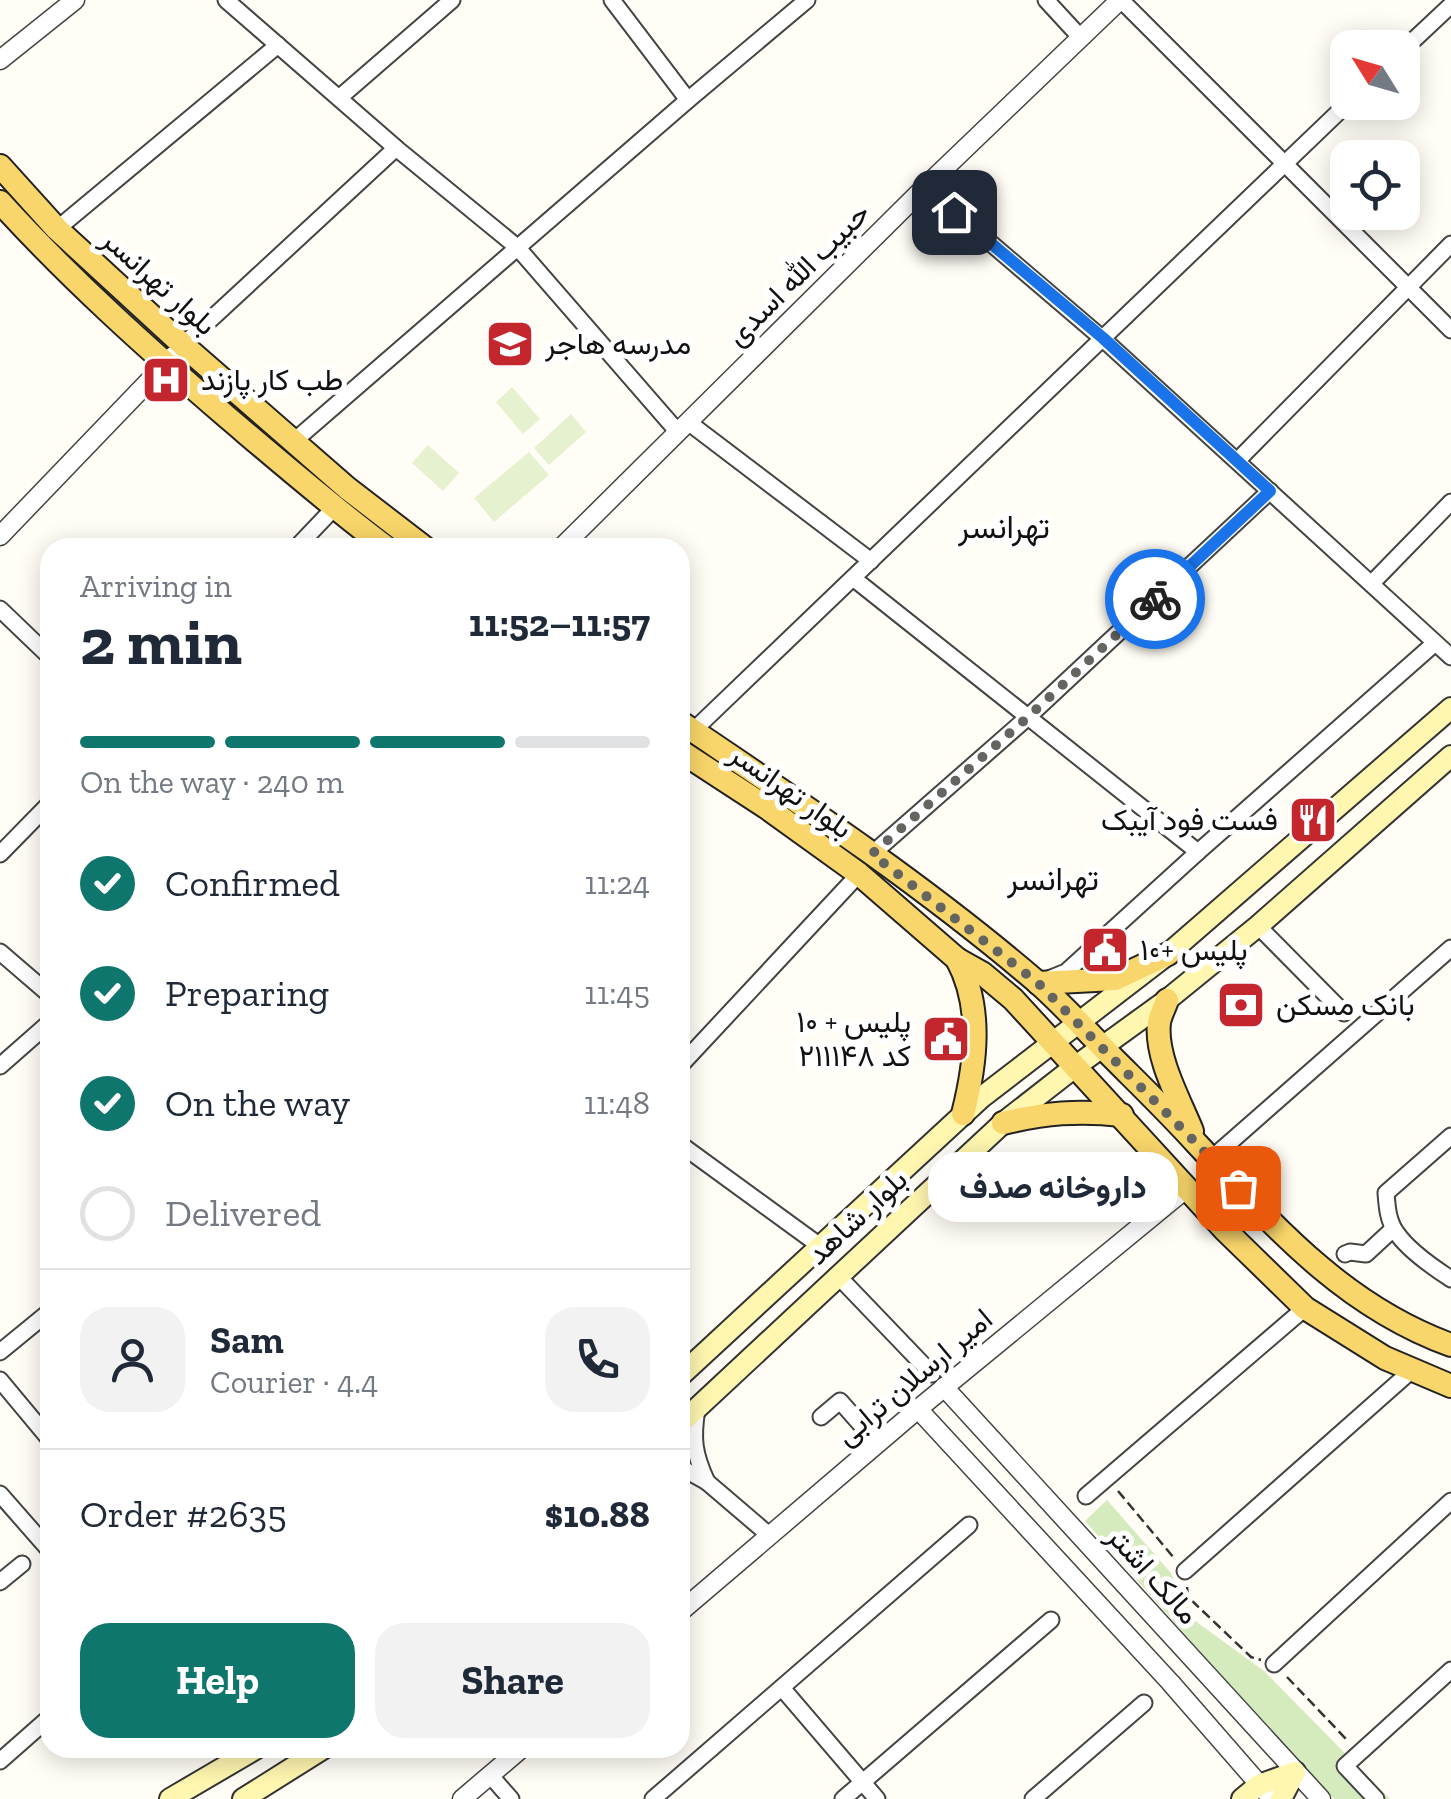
<!DOCTYPE html>
<html lang="en">
<head>
<meta charset="utf-8">
<style>
  :root { --surface:#fff; --page:#f2f2f3; --text:#1f2937; --muted:#747a83; --line:#e0e1e3; --accent:#0f766e }
  body { margin:0; font-family:"Zilla Slab",Vazirmatn,serif; background:var(--page); color:var(--text); height:100vh; display:flex; flex-direction:column; font-size:38px; white-space:nowrap }
  * { box-sizing:border-box; margin:0 }
  p { font-size:32px; color:var(--muted) }
  .icon { flex:none; width:55px; height:55px; fill:none; stroke:currentColor; stroke-width:2; stroke-linecap:round; stroke-linejoin:round }
  .map { position:relative; flex:1; overflow:hidden }
  .side { position:absolute; left:40px; top:538px; width:650px; height:1220px; display:flex; flex-direction:column; background:var(--surface); border-radius:30px; box-shadow:0 5px 25px #0003 }
  .side>* { flex:none }
  .needle { width:65px; rotate:307deg }
  .fabs { position:absolute; left:1330px; top:30px; display:grid; gap:20px }
  .fabs a { display:grid; place-items:center; width:90px; height:90px; border-radius:20px; background:var(--surface); box-shadow:0 5px 25px #0003; font-size:50px }
  .pin { position:absolute; display:grid; place-items:center; width:85px; height:85px; color:#fff; margin:-42px; border-radius:20px; box-shadow:0 5px 15px #0006 }
  .courier { position:absolute; display:grid; place-items:center; width:100px; height:100px; margin:-50px; border:8px solid #1a73e8; border-radius:50%; background:#fff; color:#222; box-shadow:0 2px 12px #0007 }
  .bubble { position:absolute; height:70px; border-radius:30px; background:var(--surface); box-shadow:0 5px 25px #0003; font-size:32px; font-weight:800; line-height:70px; text-align:center }
  .head em { font-style:normal; font-weight:800 }
  .head div { display:flex; flex-direction:column-reverse }
  .head { display:flex; align-items:center; justify-content:space-between; height:170px; padding:0 40px }
  h1 { font-size:65px; font-weight:800; line-height:75px }
  .bar { display:grid; grid-template-columns:repeat(4,1fr); gap:15px 10px; align-content:center; height:120px; padding:0 40px }
  .bar i { height:12px; border-radius:8px; background:var(--line) }
  .bar .active { background:var(--accent) }
  .bar p { grid-column:span 4 }
  .line { display:flex; align-items:center; gap:25px; padding:0 40px; border-top:2px solid var(--line) }
  .line div { flex:1 }
  .round { display:grid; place-items:center; flex:none; width:105px; height:105px; border-radius:30px; background:var(--page) }
  ol { padding:0 40px; list-style:none }
  li { display:flex; align-items:center; gap:30px; height:110px }
  li p { margin-inline-start:auto }
  li .icon { padding:10px; border-radius:50%; background:var(--accent); color:#fff; stroke-width:4 }
  li:last-child { color:var(--muted) }
  li i { width:55px; height:55px; border:5px solid var(--line); border-radius:50% }
  .button { display:flex; gap:20px; margin-top:auto; padding:20px 40px }
  .button a { flex:1; height:115px; border-radius:30px; background:var(--accent); color:#fff; font-size:40px; font-weight:800; line-height:115px; text-align:center }
  .button a+a { background:var(--page); color:var(--text) }
  .map>svg:first-child { display:block }
  .green { fill:#d5ebbd }
  .pitch { fill:#e6f2cf }
  .lines { fill:none; stroke-linecap:round; stroke-linejoin:round }
  .minor-casing { stroke:#444; stroke-width:19 }
  .tertiary-casing { stroke:#444; stroke-width:21 }
  .secondary-casing { stroke:#333; stroke-width:24 }
  .primary-casing { stroke:#222; stroke-width:26 }
  .path { stroke:#333; stroke-width:2.5; stroke-dasharray:10 5; stroke-linecap:butt }
  .minor { stroke:#fff; stroke-width:15 }
  .tertiary { stroke:#fff; stroke-width:18 }
  .secondary { stroke:#fff6b0; stroke-width:20 }
  .primary { stroke:#f9d66b; stroke-width:22 }
  .done { stroke:#646461; stroke-width:10; stroke-dasharray:0 18 }
  .route { stroke:#1a73e8; stroke-width:12 }
  .labels { text-anchor:middle; stroke-width:10; stroke-linejoin:round; paint-order:stroke }
  .street-label { font-size:30px; fill:#111; stroke:#fff }
  .poi-label { font-size:30px; fill:#111; stroke:#fff; text-anchor:start }
  .neighbourhood-label { font-size:32px; fill:#111; stroke:#fff }
</style>
</head>
<body>
<div class="map">
<svg width="1451" height="1799" viewBox="0 0 1451 1799">
  <rect width="100%" height="100%" fill="#fffdf5"/>
  <!-- green -->
  <path class="green" d="M1107 1500 1171 1573 1194 1620 1264 1671 1390 1799H1334L1302 1767 1085 1521Z"/>
  <!-- pitch -->
  <g class="pitch">
    <path d="M512 387 540 419 523 434 496 402Z"/>
    <path d="M571 414 586 432 549 465 534 448Z"/>
    <path d="M428 445 459 473 443 491 412 463Z"/>
    <path d="M529 452 549 475 494 522 474 498Z"/>
  </g>
  <g class="lines">
    <!-- minor casing -->
    <g class="minor-casing">
      <g id="minor">
        <path d="M226 0 396 148 517 247 677 431"/>
        <path d="M612 0 688 100"/>
        <path d="M1046 0 1081 38"/>
        <path d="M1121 0 1451 330"/>
        <path d="M1402 51 1451 5"/>
        <path d="M339 98 452 0"/>
        <path d="M925 187 1103 339 1451 657"/>
        <path d="M57 229 278 45"/>
        <path d="M183 345 396 148"/>
        <path d="M688 422 871 561"/>
        <path d="M293 442 688 100 807 0"/>
        <path d="M1237 461 1451 244"/>
        <path d="M296 548 334 508"/>
        <path d="M853 578 1198 852"/>
        <path d="M1372 583 1451 502"/>
        <path d="M0 609 50 657"/>
        <path d="M693 731 1349 102"/>
        <path d="M0 854 50 803"/>
        <path d="M872 854 1028 717 1270 491"/>
        <path d="M1258 926 1344 1013"/>
        <path d="M0 952 50 995"/>
        <path d="M1051 978 1066 972 1198 852 1435 643"/>
        <path d="M0 1066 50 1022"/>
        <path d="M680 1066 859 874"/>
        <path d="M1451 1136 1386 1193C1387 1206 1388 1221 1396 1232 1407 1249 1434 1268 1451 1279"/>
        <path d="M680 1144 820 1246"/>
        <path d="M1211 1159 1451 948"/>
        <path d="M1345 1254 1350 1252 1366 1254 1393 1229"/>
        <path d="M838 1276 932 1374"/>
        <path d="M0 1352 50 1311"/>
        <path d="M0 1380 50 1440"/>
        <path d="M697 1409C692 1439 694 1454 707 1482"/>
        <path d="M821 1417 840 1401 877 1443"/>
        <path d="M680 1467 707 1482 769 1535"/>
        <path d="M0 1494 50 1551"/>
        <path d="M1086 1496 1305 1308"/>
        <path d="M1185 1571 1411 1371"/>
        <path d="M0 1582 22 1564"/>
        <path d="M1274 1664 1451 1501"/>
        <path d="M782 1688 877 1799"/>
        <path d="M222 1748 233 1761"/>
        <path d="M0 1761 50 1717"/>
        <path d="M490 1775 511 1799"/>
        <path d="M653 1799 969 1525"/>
        <path d="M843 1799 1051 1620"/>
        <path d="M1033 1799 1144 1703"/>
        <path d="M1376 1799 1345 1766 1451 1670"/>
      </g>
    </g>
    <!-- tertiary casing -->
    <g class="tertiary-casing">
      <g id="tertiary">
        <path d="M0 60 75 0"/>
        <path d="M0 536 173 356"/>
        <path d="M561 548 925 187 1120 0"/>
        <path d="M944 1387 1321 1799"/>
        <path d="M918 1409 1170 1682 1272 1799"/>
        <path d="M680 1612 918 1409 1187 1188"/>
        <path d="M462 1799 522 1748"/>
      </g>
    </g>
    <!-- secondary casing -->
    <g class="secondary-casing">
      <g id="secondary">
        <path d="M680 1376 982 1097 1168 954 1451 708"/>
        <path d="M680 1424 1003 1123 1076 1066 1167 1000 1258 926 1451 756"/>
        <path d="M170 1799 257 1748"/>
        <path d="M243 1799 324 1748"/>
        <path d="M1242 1799 1259 1785 1295 1772"/>
        <path d="M1281 1799 1295 1772"/>
      </g>
    </g>
    <!-- primary casing -->
    <g class="primary-casing">
      <g id="primary">
        <path d="M0 166 57 229 183 345 347 488 425 548"/>
        <path d="M0 202C70 279 148 349 227 417 280 462 332 507 387 548"/>
        <path d="M680 722C802 804 925 886 1037 982 1063 1005 1088 1032 1112 1057 1141 1086 1170 1114 1197 1144 1273 1225 1343 1306 1451 1345"/>
        <path d="M680 751 766 807 859 874 957 959 982 973 1013 999 1225 1230 1305 1308 1385 1358 1451 1386"/>
        <path d="M957 959C983 1007 976 1063 963 1114"/>
        <path d="M1038 983 1115 979 1168 954"/>
        <path d="M1167 1000C1165 1007 1160 1015 1159 1023 1155 1057 1180 1101 1192 1131"/>
        <path d="M1003 1123C1045 1113 1078 1110 1122 1115"/>
      </g>
    </g>
    <!-- path -->
    <g class="path">
      <path d="M1118 1491 1174 1558"/>
      <path d="M1187 1587 1188 1597 1251 1657 1261 1660"/>
      <path d="M1287 1677 1347 1740"/>
    </g>
    <!-- minor -->
    <use href="#minor" class="minor"/>
    <!-- tertiary -->
    <use href="#tertiary" class="tertiary"/>
    <!-- secondary -->
    <use href="#secondary" class="secondary"/>
    <!-- primary -->
    <use href="#primary" class="primary"/>
  </g>
  <g class="lines">
    <!-- done -->
    <path class="done" d="M1155 599 1028 717 872 854 1038 983 1197 1144 1238 1188"/>
    <!-- route -->
    <path class="route" d="M954 212 1103 338 1270 491 1155 599"/>
  </g>
  <!-- icons -->
  <defs>
    <g id="school-square" transform="scale(2.5)"><rect x="-9" y="-9" width="18" height="18" rx="4" fill="#c4262e" stroke="#fff"/><path d="M0-5L7-2L0 1L-7-2ZM-4 1L0 2.5L4 1V4Q0 6-4 4Z" fill="#fff"/></g>
    <g id="hospital-square" transform="scale(2.5)"><rect x="-9" y="-9" width="18" height="18" rx="4" fill="#c4262e" stroke="#fff"/><path d="M-5-5h3v3.5h4V-5h3V5h-3V1.5h-4V5h-3Z" fill="#fff"/></g>
    <g id="restaurant-square" transform="scale(2.5)"><rect x="-9" y="-9" width="18" height="18" rx="4" fill="#c4262e" stroke="#fff"/><path d="M-5-6h1v4h1v-4h1v4h1v-4h1v5L-1.5 .5V6h-2V.5L-5-1ZM5-6V6H3V1.5H1.5Q1.5-4 5-6Z" fill="#fff"/></g>
    <g id="civic-square" transform="scale(2.5)"><rect x="-9" y="-9" width="18" height="18" rx="4" fill="#c4262e" stroke="#fff"/><path d="M-.6-6.5H3V-4.5H.6V-3L4-1V1h2V6H-6V1h2V-1L-.6-3ZM-1.2 2.5V6h2.4V2.5Z" fill="#fff"/></g>
    <g id="bank-square" transform="scale(2.5)"><rect x="-9" y="-9" width="18" height="18" rx="4" fill="#c4262e" stroke="#fff"/><path d="M-6-4H6V4H-6ZM0-2.3a2.3 2.3 0 1 0 0 4.6a2.3 2.3 0 1 0 0-4.6Z" fill="#fff"/></g>
  </defs>
  <g fill-rule="evenodd">
    <use href="#school-square" x="510" y="344"/>
    <use href="#hospital-square" x="166" y="380"/>
    <use href="#restaurant-square" x="1313" y="820"/>
    <use href="#civic-square" x="1105" y="950"/>
    <use href="#bank-square" x="1241" y="1005"/>
    <use href="#civic-square" x="946" y="1039"/>
  </g>
  <g class="labels">
    <!-- street labels -->
    <g class="street-label">
      <text transform="translate(798 274) rotate(-45)" y="10">حبیب الله اسدی</text>
      <text transform="translate(159 282) rotate(42)" y="10">بلوار تهرانسر</text>
      <text transform="translate(791 791) rotate(35)" y="10">بلوار تهرانسر</text>
      <text transform="translate(857 1217) rotate(-43)" y="10">بلوار شاهد</text>
      <text transform="translate(914 1377) rotate(-40)" y="10">امیر ارسلان ترابی</text>
      <text transform="translate(1153 1575) rotate(48)" y="10">مالک اشتر</text>
    </g>
    <!-- poi labels -->
    <g class="poi-label">
      <text x="545" y="354">مدرسه هاجر</text>
      <text x="201" y="390">طب کار پازند</text>
      <text x="1278" y="830" text-anchor="end">فست فود آیبک</text>
      <text x="1140" y="960">پلیس +۱۰</text>
      <text x="1276" y="1015">بانک مسکن</text>
      <text x="911" y="1032" text-anchor="end">پلیس + ۱۰<tspan x="911" dy="34">کد ۲۱۱۱۴۸</tspan></text>
    </g>
    <!-- neighbourhood labels -->
    <g class="neighbourhood-label">
      <text x="1004" y="538">تهرانسر</text>
      <text x="1053" y="890">تهرانسر</text>
    </g>
  </g>
</svg>
<div class="fabs">
<a><svg class="needle" viewBox="-14 -14 28 28"><path d="M0-13l5 13h-10z" fill="#e53935"/><path d="M0 13l5-13h-10z" fill="#747a83"/></svg></a>
<a><svg class="icon" aria-label="locate" viewBox="0 0 24 24"><circle cx="12" cy="12" r="6"/><path d="M12 2v4M12 18v4M2 12h4M18 12h4"/></svg></a>
</div>
<div class="pin" style="left:1238px;top:1188px;background:#ea580c"><svg class="icon" aria-label="bag" viewBox="0 0 24 24"><path d="M5 8h14l-1 12H6zM9 8a3 3 0 0 1 6 0"/></svg></div>
<div class="pin" style="left:954px;top:212px;background:#1f2937"><svg class="icon" aria-label="home" viewBox="0 0 24 24"><path d="M3 11l9-7 9 7M6 9v11h12V9"/></svg></div>
<div class="courier" style="left:1155px;top:599px"><svg class="icon" aria-label="bike" viewBox="0 0 24 24"><circle cx="6" cy="16" r="4"/><circle cx="18" cy="16" r="4"/><path d="M6 16l4-8h5l3 8M10 8l3 8H6M13 5h3"/></svg></div>
<div class="bubble" style="left:928px;top:1152px;width:250px">داروخانه صدف</div>
<section class="side">
<div class="head"><div><h1>2 min</h1><p>Arriving in</p></div><em>11:52–11:57</em></div>
<div class="bar"><i class="active"></i><i class="active"></i><i class="active"></i><i></i><p>On the way · 240 m</p></div>
<ol>
<li><svg class="icon" aria-label="check" viewBox="0 0 24 24"><path d="M5 12l5 5 9-10"/></svg>Confirmed<p>11:24</p></li>
<li><svg class="icon" aria-label="check" viewBox="0 0 24 24"><path d="M5 12l5 5 9-10"/></svg>Preparing<p>11:45</p></li>
<li><svg class="icon" aria-label="check" viewBox="0 0 24 24"><path d="M5 12l5 5 9-10"/></svg>On the way<p>11:48</p></li>
<li><i></i>Delivered</li>
</ol>
<div class="line" style="height:180px"><a class="round"><svg class="icon" aria-label="person" viewBox="0 0 24 24"><circle cx="12" cy="8" r="4"/><path d="M4 21q1-7 8-7t8 7"/></svg></a><div><b>Sam</b><p>Courier · 4.4</p></div><a class="round"><svg class="icon" aria-label="phone" viewBox="0 0 24 24"><path d="M5 4h4l2 5-3 2q2 4 5 5l2-3 5 2v4C11 20 4 13 5 4z"/></svg></a></div>
<div class="line" style="height:130px"><div>Order #2635</div><b>$10.88</b></div>
<div class="button"><a>Help</a><a>Share</a></div>
</section>
</div>
</body>
</html>
